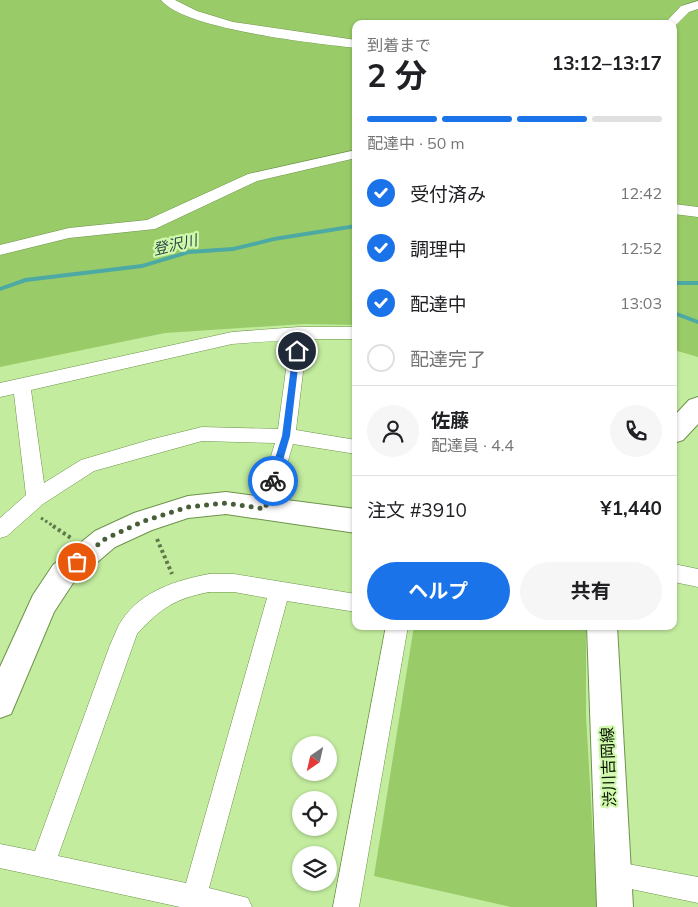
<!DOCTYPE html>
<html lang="ja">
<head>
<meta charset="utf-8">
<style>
  :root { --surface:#fff; --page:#f6f6f6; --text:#202124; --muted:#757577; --line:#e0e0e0; --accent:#1a73e8 }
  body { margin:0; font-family:Mulish,"Noto Sans JP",sans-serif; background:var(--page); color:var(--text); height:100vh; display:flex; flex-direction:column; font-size:19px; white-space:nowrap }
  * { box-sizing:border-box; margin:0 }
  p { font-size:16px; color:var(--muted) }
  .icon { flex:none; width:28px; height:28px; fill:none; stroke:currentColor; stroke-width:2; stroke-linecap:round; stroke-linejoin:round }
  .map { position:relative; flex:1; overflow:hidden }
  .drawer { position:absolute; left:352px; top:20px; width:325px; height:610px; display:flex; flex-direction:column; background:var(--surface); border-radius:10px; box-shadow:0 1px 4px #0004 }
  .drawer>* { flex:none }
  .needle { width:32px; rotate:214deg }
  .buttons { position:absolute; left:292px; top:736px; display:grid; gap:10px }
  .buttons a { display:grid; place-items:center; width:45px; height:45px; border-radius:50%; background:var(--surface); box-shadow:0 1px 4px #0004; font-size:25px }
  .pin { position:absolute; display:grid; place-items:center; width:42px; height:42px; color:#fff; margin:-21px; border:2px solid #fff; border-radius:50%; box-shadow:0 1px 5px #0007 }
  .courier { position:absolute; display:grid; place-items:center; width:50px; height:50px; margin:-25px; border:4px solid #1a73e8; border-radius:50%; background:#fff; color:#222; box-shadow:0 1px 6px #0007 }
  .head em { font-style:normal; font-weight:700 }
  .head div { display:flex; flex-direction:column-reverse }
  .head { display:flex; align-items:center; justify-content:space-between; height:85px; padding:0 15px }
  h1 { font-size:32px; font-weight:700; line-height:38px }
  .bar { display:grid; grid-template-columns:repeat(4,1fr); gap:8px 5px; align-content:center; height:60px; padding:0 15px }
  .bar i { height:6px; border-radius:4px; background:var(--line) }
  .bar .selected { background:var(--accent) }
  .bar p { grid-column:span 4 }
  .line { display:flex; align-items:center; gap:12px; padding:0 15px; border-top:1px solid var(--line) }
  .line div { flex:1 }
  .round { display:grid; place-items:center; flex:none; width:52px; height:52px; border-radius:26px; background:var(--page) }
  ol { padding:0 15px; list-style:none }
  li { display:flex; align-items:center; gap:15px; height:55px }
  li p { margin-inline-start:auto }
  li .icon { padding:5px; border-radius:50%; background:var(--accent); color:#fff; stroke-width:4 }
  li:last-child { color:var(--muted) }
  li i { width:28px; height:28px; border:2px solid var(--line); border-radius:50% }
  .button { display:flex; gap:10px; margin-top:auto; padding:10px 15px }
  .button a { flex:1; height:58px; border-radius:30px; background:var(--accent); color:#fff; font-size:20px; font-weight:700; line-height:58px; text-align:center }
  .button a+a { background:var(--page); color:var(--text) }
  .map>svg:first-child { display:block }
  .green { fill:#99cc68 }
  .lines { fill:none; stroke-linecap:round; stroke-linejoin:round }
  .stream { fill:#4ca9a4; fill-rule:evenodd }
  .street-casing { stroke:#6e934b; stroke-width:1 }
  .secondary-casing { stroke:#6e934b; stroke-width:2 }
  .path-far1 { stroke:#60794b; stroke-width:3; stroke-dasharray:2.5 2.5; stroke-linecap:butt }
  .path { stroke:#60794b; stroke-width:4; stroke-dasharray:3 3; stroke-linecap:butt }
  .street { fill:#fff; fill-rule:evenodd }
  .secondary { fill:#fff; fill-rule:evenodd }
  .route { fill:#1a73e8 }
  .done { stroke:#485e38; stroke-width:5; stroke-dasharray:0 9 }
  .labels { text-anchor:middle; stroke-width:4.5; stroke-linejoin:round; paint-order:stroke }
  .water-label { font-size:15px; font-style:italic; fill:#2c4a48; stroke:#d0f9ac }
  .near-street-label { font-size:16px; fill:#061200; stroke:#d0f9ac }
</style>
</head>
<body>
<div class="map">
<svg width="698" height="907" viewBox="0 0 698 907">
  <rect width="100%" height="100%" fill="#c3ec9f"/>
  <!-- green -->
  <g class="green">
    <path d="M0 0H698V357L674 350V24H356V325L304 324 165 333 0 367Z"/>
    <path d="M414 626H586V715L597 907H511L374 876Z"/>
  </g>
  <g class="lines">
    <!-- stream -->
    <g class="stream">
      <path d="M356 224V228L274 241 233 251 189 254 142 268 26 282 0 291V287L25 278 142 264 189 250 233 247 274 237Z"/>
      <rect x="674" y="281" width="24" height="4"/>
      <path d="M674 311 698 320V324L674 315Z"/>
    </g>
    <!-- street casing -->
    <g class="street-casing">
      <g id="street">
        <path d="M161 0H175L197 11 233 22 356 40V48C316 43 185 30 161 0Z"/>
        <path d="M698 1V9L689 12 674 27V24H664L681 6Z"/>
        <path d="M356 150V158L257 181 155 229 69 238 0 255V245L69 228 147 220 248 174Z"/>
        <path d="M674 204 698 207V217L674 214Z"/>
        <path d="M299 327H356V339H307L296 430 356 440V454L293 444 272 515 265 517 258 515 255 509 275 443 202 441 94 471 43 504 7 536 0 538V518L26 495 14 394 0 397V383L232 332ZM290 340 278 429 202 427 149 440 81 460 44 483 31 390 232 344Z"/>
        <path d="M674 564 698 569V587L674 582Z"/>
        <path d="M209 574H234L356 594V612L287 601 209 888 248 898 252 907H180L0 868V844L35 851 110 645C114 637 117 627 122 620 141 591 177 580 209 574ZM209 592H234L267 598 186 883 58 856 137 634C161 608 174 599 209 592Z"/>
        <path d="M386 626H408L359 907H333Z"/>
        <path d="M612 861 698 877V903L612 885 603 882 600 873 603 864Z"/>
      </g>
    </g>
    <!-- secondary casing -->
    <g class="secondary-casing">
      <g id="secondary">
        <path d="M698 397V424L683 440 674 443V416L689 400Z"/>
        <path d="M226 492 356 509V533L226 514 188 518 152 530 115 547 73 583 54 612 11 714 0 718V667L33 595 53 565 95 531 134 513 188 496Z"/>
        <path d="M587 626H617L633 907H597Z"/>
      </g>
    </g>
    <!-- path-far1 -->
    <path class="path-far1" d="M41 518 55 527"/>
    <!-- path -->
    <g class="path">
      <path d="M53 526 71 538"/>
      <path d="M157 539 172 574"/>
    </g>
    <!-- street -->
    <use href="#street" class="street"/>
    <!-- secondary -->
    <use href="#secondary" class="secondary"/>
  </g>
  <!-- route -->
  <path class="route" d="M297 348 300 351 290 436 277 481 273 485 268 481 282 436 293 351Z"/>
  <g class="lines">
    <!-- done -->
    <path class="done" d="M77 562 105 539 144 521 188 507 226 503 265 509 273 481"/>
  </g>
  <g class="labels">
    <!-- water labels -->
    <g class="water-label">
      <text transform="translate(175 245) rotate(-13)" y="5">登沢川</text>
    </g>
    <!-- near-street labels -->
    <g class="near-street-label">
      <text transform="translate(608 767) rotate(-92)" y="6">渋川吉岡線</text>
    </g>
  </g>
</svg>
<div class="buttons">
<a><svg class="needle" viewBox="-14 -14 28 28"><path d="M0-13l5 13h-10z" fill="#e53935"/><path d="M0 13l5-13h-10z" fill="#757577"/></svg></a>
<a><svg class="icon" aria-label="locate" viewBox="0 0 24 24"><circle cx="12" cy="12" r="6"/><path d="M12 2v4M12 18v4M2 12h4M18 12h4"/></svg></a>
<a><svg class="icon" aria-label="layers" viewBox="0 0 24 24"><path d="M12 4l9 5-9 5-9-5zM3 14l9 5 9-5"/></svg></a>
</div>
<div class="pin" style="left:77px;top:562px;background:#ea580c"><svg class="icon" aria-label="bag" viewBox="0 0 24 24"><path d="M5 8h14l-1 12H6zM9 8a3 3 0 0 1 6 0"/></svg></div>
<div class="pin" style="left:297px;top:351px;background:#1f2937"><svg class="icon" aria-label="home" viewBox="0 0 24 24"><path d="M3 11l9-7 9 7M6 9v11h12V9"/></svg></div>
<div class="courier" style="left:273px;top:481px"><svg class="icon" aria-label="bike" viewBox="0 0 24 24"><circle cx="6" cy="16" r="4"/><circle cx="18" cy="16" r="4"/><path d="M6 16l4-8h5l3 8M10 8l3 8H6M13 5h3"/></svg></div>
<section class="drawer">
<div class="head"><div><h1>2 分</h1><p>到着まで</p></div><em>13:12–13:17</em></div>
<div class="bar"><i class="selected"></i><i class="selected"></i><i class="selected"></i><i></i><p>配達中 · 50 m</p></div>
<ol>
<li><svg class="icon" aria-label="check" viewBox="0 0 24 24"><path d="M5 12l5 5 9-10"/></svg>受付済み<p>12:42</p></li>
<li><svg class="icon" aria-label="check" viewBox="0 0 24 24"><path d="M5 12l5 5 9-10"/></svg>調理中<p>12:52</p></li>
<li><svg class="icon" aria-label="check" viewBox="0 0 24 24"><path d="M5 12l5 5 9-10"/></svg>配達中<p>13:03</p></li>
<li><i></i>配達完了</li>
</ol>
<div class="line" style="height:90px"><a class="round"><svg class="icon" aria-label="person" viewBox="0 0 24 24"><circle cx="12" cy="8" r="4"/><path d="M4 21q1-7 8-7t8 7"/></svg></a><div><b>佐藤</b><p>配達員 · 4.4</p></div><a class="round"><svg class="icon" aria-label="phone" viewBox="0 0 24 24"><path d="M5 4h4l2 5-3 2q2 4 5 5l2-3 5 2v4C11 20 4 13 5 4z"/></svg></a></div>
<div class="line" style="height:65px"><div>注文 #3910</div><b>¥1,440</b></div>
<div class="button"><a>ヘルプ</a><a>共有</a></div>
</section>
</div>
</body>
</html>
